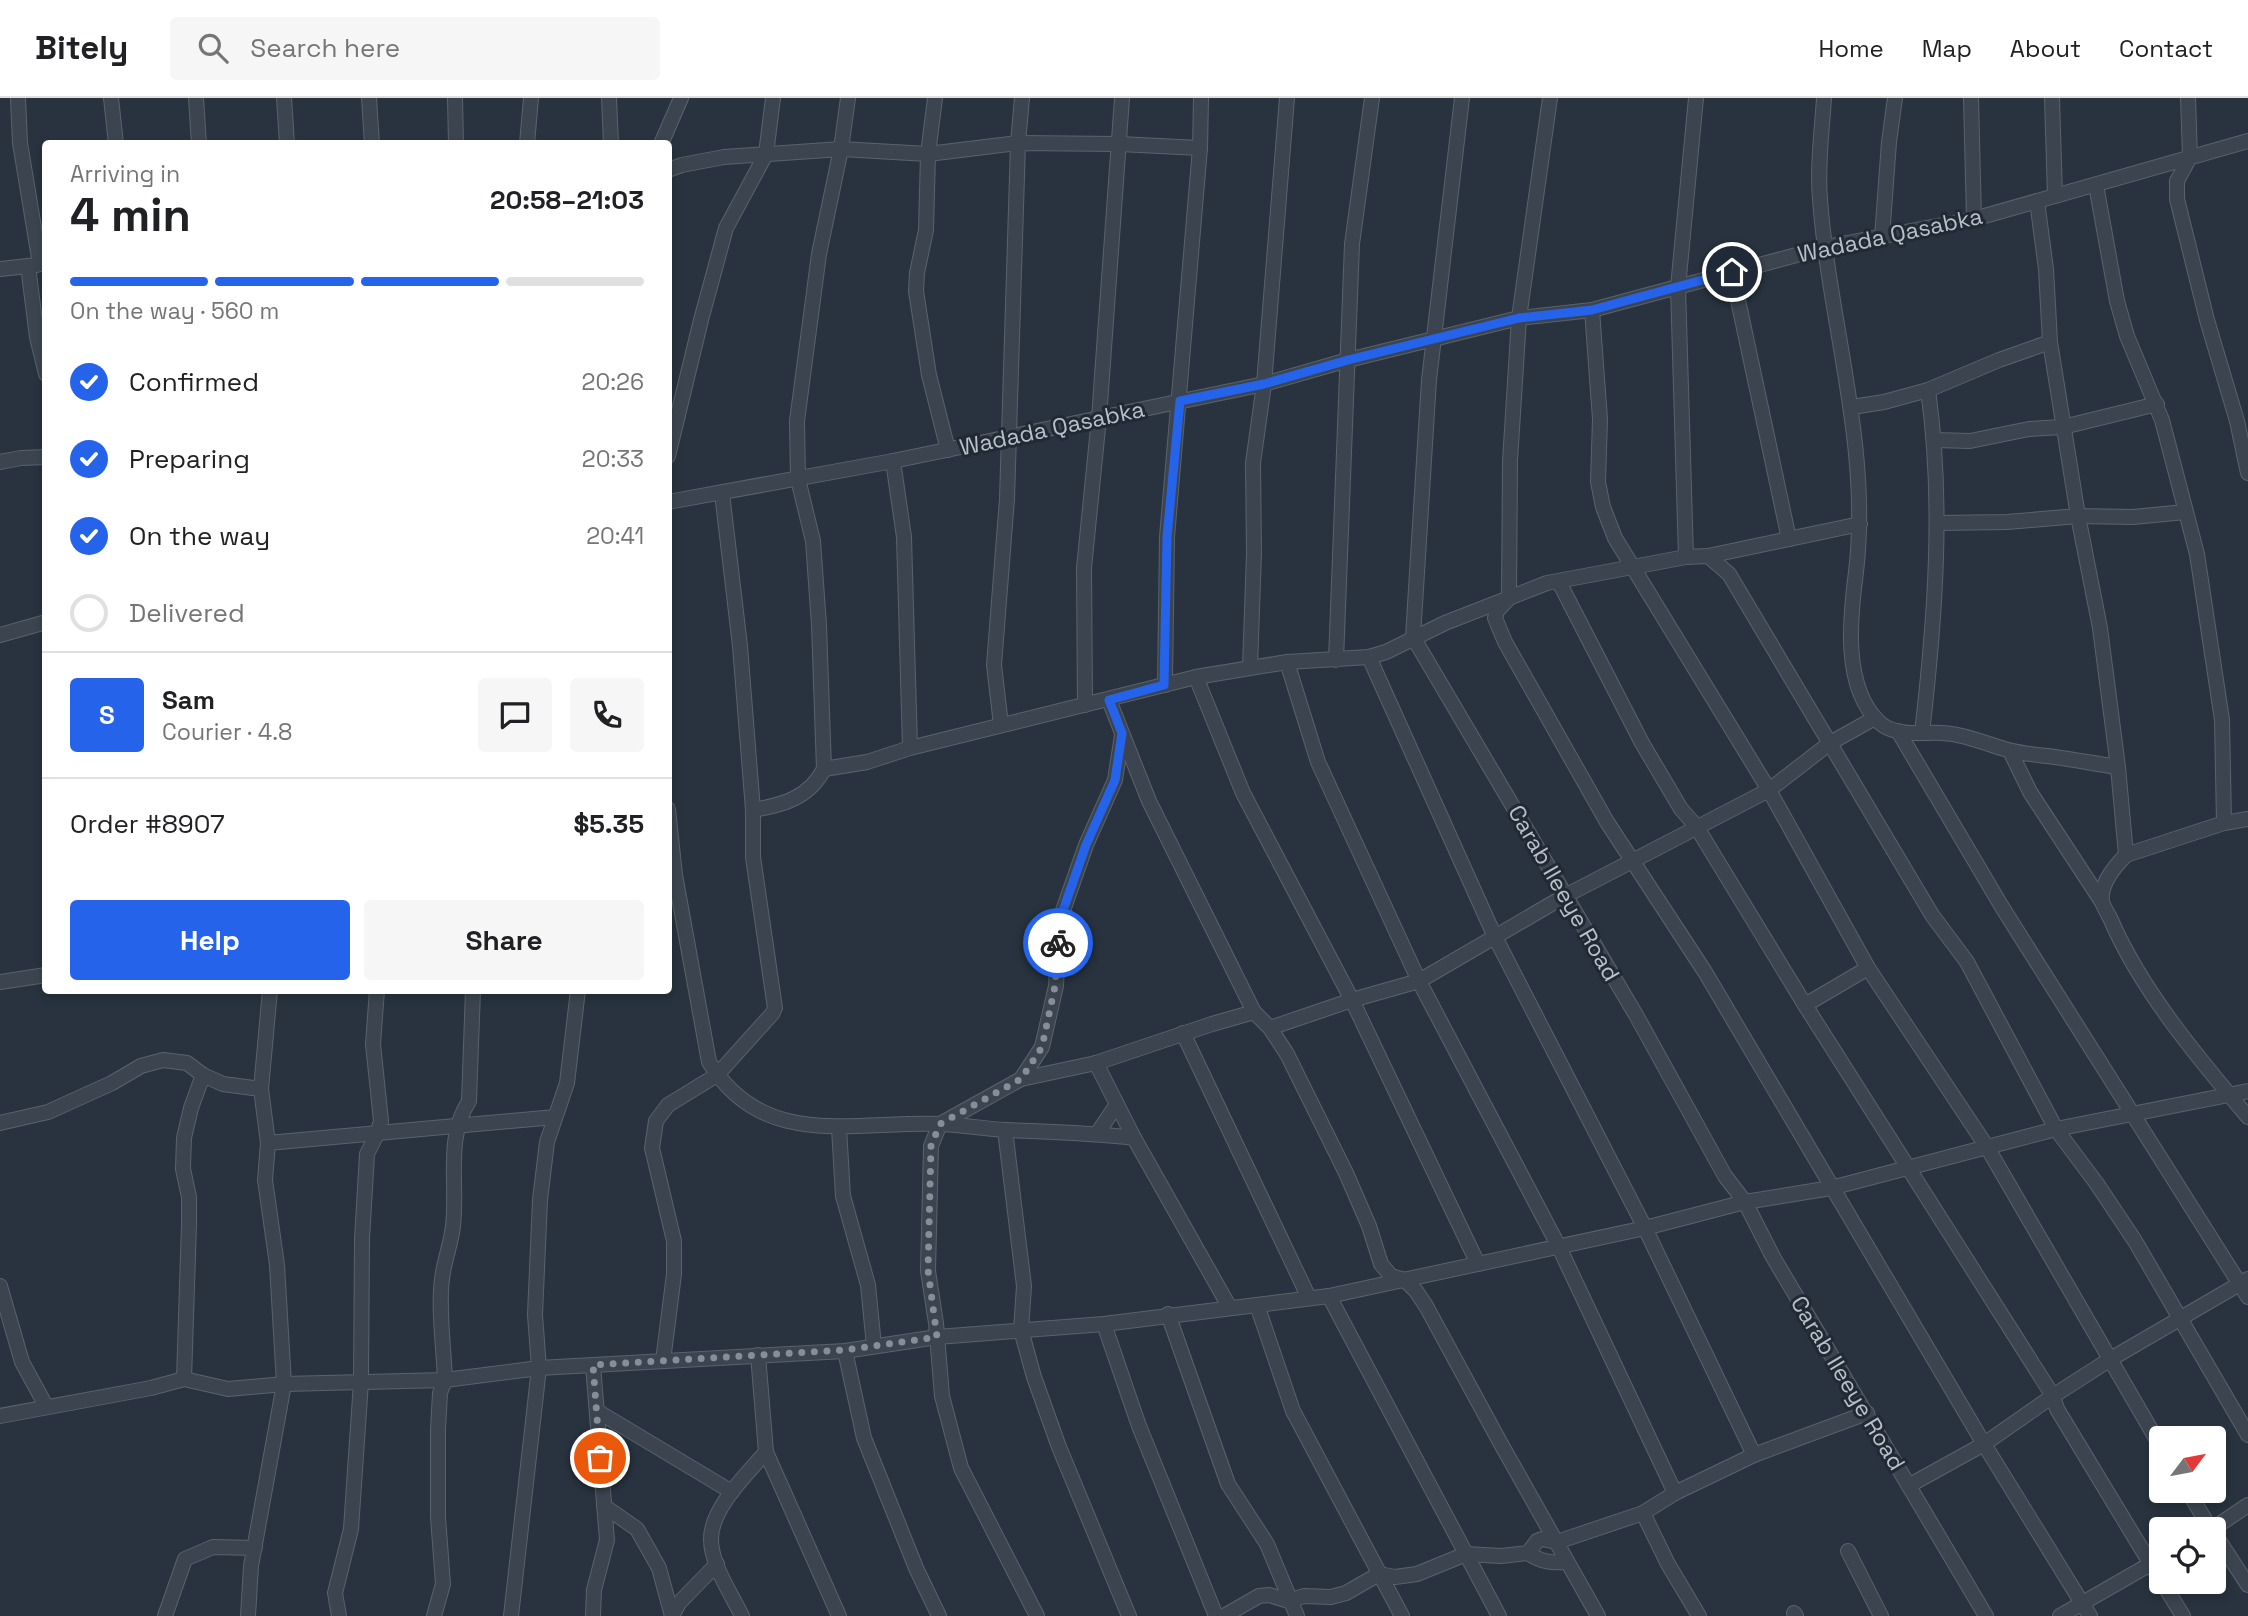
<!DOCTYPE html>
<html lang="en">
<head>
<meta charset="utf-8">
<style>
  :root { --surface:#fff; --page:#f6f6f6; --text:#202124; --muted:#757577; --line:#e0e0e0; --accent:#2563eb }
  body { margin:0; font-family:"Space Grotesk",sans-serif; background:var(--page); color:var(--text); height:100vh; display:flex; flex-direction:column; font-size:26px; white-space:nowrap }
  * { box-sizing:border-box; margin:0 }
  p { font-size:23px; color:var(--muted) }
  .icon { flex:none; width:38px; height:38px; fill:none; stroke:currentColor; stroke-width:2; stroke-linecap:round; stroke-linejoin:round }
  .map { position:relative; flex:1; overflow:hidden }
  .drawer { position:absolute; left:42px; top:42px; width:630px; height:854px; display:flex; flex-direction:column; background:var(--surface); border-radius:7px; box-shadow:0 4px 10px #0003 }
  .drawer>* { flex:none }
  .needle { width:46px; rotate:58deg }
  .tools { position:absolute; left:2149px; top:1328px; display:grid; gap:14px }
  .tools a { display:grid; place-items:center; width:77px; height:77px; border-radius:7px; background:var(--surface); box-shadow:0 4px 10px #0003; font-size:35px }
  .pin { position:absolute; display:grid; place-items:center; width:60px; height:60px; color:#fff; margin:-30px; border:4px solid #fff; border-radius:50%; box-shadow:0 2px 7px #0007 }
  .courier { position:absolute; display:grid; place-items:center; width:70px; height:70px; margin:-35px; border:5px solid #2563eb; border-radius:50%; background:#fff; color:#222; box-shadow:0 2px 9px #0007 }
  .head em { font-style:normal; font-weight:600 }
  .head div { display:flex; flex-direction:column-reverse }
  .head { display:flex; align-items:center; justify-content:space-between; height:119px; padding:0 28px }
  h1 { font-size:46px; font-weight:600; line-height:52px }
  .bar { display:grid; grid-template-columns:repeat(4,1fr); gap:10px 7px; align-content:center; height:84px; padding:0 28px }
  .bar i { height:9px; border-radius:5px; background:var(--line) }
  .bar .selected { background:var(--accent) }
  .bar p { grid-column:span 4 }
  .line { display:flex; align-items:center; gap:18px; padding:0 28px; border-top:2px solid var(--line) }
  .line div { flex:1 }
  .round { display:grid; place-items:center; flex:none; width:74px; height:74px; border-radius:7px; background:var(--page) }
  ol { padding:0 28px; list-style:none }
  li { display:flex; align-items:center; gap:21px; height:77px }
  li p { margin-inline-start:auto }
  li .icon { padding:7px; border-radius:50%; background:var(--accent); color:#fff; stroke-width:4 }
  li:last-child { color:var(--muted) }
  li i { width:38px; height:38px; border:4px solid var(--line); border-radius:50% }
  .primary-button { display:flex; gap:14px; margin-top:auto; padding:14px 28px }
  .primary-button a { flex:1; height:80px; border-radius:7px; background:var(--accent); color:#fff; font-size:28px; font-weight:600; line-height:80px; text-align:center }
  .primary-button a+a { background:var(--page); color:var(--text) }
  header { display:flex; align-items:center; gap:42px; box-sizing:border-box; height:98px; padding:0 35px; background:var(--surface); border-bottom:2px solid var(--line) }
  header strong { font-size:33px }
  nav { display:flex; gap:38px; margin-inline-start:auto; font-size:24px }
  .search { width:490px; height:63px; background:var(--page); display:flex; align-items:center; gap:18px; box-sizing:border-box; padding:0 24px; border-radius:7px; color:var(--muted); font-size:26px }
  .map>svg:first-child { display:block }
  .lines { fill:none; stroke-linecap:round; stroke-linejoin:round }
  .minor-casing { stroke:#5a636c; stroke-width:16 }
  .minor { stroke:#3c454f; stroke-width:14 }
  .done { stroke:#868f99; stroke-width:7; stroke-dasharray:0 12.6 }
  .route { stroke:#2563eb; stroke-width:9 }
  .labels { text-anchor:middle; stroke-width:6; stroke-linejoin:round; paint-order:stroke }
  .street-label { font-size:23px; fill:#b9c0c9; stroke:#212a34 }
</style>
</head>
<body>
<header>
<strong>Bitely</strong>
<div class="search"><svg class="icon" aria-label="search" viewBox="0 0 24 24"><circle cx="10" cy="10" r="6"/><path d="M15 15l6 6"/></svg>Search here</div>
<nav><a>Home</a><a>Map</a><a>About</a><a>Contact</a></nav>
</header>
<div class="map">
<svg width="2248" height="1518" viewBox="0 0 2248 1518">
  <rect width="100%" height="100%" fill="#28333f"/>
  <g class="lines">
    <!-- minor casing -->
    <g class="minor-casing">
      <g id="minor">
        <path d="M18 0 20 45 40 166"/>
        <path d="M111 0 116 46"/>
        <path d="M196 0 199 46"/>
        <path d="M284 0 287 46"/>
        <path d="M369 0 372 46"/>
        <path d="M455 0 456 46"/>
        <path d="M609 0 611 46"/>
        <path d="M848 0 841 51 819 156 797 323 798 381 813 443 819 527 824 671 867 664 910 650 1196 579 1287 564 1369 559 1386 554 1445 525 1547 485 1686 459 1708 458 1860 426"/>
        <path d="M935 0 928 56 926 132 917 175 916 193 929 277 948 352"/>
        <path d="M1462 0 1429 282 1413 539 1636 917 1725 1078 1745 1104 1773 1159 1986 1518"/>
        <path d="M1550 0 1519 220 1510 363 1509 500 1497 513 1495 520 1505 544 1607 724 1705 874 1984 1346 2090 1518"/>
        <path d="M1824 0C1822 33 1817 68 1820 101 1829 225 1871 348 1856 474 1850 519 1842 590 1880 625 1896 639 1923 634 1942 635 1965 636 1986 646 2008 652 2023 656 2040 657 2055 659 2076 662 2097 666 2118 669"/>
        <path d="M1971 0 1974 121"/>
        <path d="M2052 0 2055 98"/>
        <path d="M2188 0 2190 59 2177 83V101L2207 222 2237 323 2248 375"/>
        <path d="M527 46 531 0"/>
        <path d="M661 46 681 0"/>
        <path d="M668 72 682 67 724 59 841 51 928 56 1018 45 1119 46 1200 50"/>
        <path d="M2096 87 2117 203 2127 238 2162 322 2197 456 2222 622 2224 725"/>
        <path d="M2037 103 2046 171 2050 244 2078 418 2100 530 2118 669 2126 757"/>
        <path d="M1882 139 1889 44 1895 0"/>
        <path d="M28 168 37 239 46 276"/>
        <path d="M0 171 37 167"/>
        <path d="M1732 174 1789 441"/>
        <path d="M1592 212 1600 321 1598 384 1603 409 1615 440 1769 692 1868 870 1987 1049 2161 1349"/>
        <path d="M1852 309 1884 304 1928 292 1999 262 2050 244"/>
        <path d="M1935 342 1970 343 2029 331 2063 329 2157 306"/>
        <path d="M668 358 701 222 726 130 766 56 773 0"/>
        <path d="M893 363 904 439 910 650"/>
        <path d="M0 364 21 360 46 359"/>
        <path d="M722 395 740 548 753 712"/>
        <path d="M668 404 893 363 1264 286 1348 262 1519 220 1592 212 1826 149 1974 121 2248 43"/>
        <path d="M1937 425 2007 424 2078 418 2133 419 2185 414"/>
        <path d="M1708 458 1729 476 1932 817 1967 864 2056 1031 2097 1086 2135 1143 2248 1337"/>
        <path d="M1686 459 1678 189 1696 0"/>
        <path d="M1559 484 1642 645 1681 711 1696 728 1805 907 2053 1298 2057 1311 2161 1483"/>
        <path d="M0 537 46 524"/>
        <path d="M1369 559 1495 839 1645 1130 1754 1357"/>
        <path d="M1336 562 1352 146 1372 0"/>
        <path d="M1287 564 1318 664 1419 883 1559 1149 1675 1395"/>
        <path d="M1250 569 1254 455 1253 365 1264 286 1287 0"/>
        <path d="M1196 579 1243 695 1352 902 1478 1166"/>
        <path d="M1165 587 1167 439 1200 50 1201 0"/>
        <path d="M1109 602 1149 703 1254 914 1270 930 1287 956 1346 1075 1369 1128 1381 1166 1391 1178 1405 1182 1416 1193 1426 1208 1501 1346 1598 1518"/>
        <path d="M1085 607 1084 470 1099 320 1122 0"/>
        <path d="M1001 627 994 567 1007 401 1018 45 1022 0"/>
        <path d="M1898 633 2002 809 2248 1199"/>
        <path d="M1922 635C1935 522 1944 405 1928 292"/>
        <path d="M2010 653 2030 694 2102 804"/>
        <path d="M668 711 675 777 709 964C764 1054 857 1022 942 1026 964 1027 985 1031 1006 1032 1049 1034 1092 1035 1134 1040"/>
        <path d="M2248 721 2224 725 2126 757C2115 768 2100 786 2102 803 2103 809 2109 817 2111 822 2141 892 2199 961 2248 1019"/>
        <path d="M0 884 46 877"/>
        <path d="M1805 907 1868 870"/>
        <path d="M1270 930 1352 902 1419 883 1565 798 1769 692 1830 645 1875 620"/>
        <path d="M1183 935 1309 1200"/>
        <path d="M1096 965 1134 1040 1230 1210"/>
        <path d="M1021 981 1096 965 1212 926 1254 914"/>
        <path d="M0 1025 48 1014 112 985 141 968 163 962 187 965 203 977 223 986 261 991"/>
        <path d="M839 1030 843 1098 868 1187 874 1248"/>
        <path d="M1005 1032 1024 1188 1021 1232 1034 1279 1059 1349 1129 1518"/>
        <path d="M1097 1036 1117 1006"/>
        <path d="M268 1045 555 1019"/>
        <path d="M0 1188 22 1264 46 1308"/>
        <path d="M1329 1198 1499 1518"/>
        <path d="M1257 1207 1293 1313 1402 1518"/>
        <path d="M1168 1216 1228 1386 1267 1446 1297 1518"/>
        <path d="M1104 1226 1139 1328 1216 1518"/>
        <path d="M845 1253 864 1340 916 1470 939 1518"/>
        <path d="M758 1257 766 1354 839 1518"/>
        <path d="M663 1263 674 1176V1143L652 1050 656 1023 668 1007 717 977 772 916 775 910 753 759V712C783 707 809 700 824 671"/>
        <path d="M184 1281 189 1126V1099L183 1071 184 1040 191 1010 203 977"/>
        <path d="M597 1313 732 1394"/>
        <path d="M0 1318 151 1290 184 1281 228 1291 284 1286 445 1282 539 1270 845 1253 937 1239 1104 1226 1329 1198 1645 1130 1745 1104 1831 1090 2056 1031 2248 993"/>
        <path d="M1910 1387 1984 1346 2053 1298 2109 1262 2248 1181"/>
        <path d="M2188 1393 2211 1432"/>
        <path d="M604 1408 637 1431 659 1470 672 1518"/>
        <path d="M1643 1415 1668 1466 1699 1518"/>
        <path d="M2211 1432 2248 1407"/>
        <path d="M2214 1435 2248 1487"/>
        <path d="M1848 1453 1881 1518"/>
        <path d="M1528 1455C1541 1464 1551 1465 1567 1464"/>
        <path d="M2162 1484 2183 1518"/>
        <path d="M1794 1515 1796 1518"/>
        <path d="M165 1518 185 1461 213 1449 255 1450"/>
        <path d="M248 1518 251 1468 284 1286 277 1167 265 1082 268 1045 261 991 270 892"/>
        <path d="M339 1518 335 1495 351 1431 361 1284 362 1141 367 1056 377 1036 381 1023 373 946 377 892"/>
        <path d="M434 1518 443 1486 438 1419V1331L440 1295 445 1282C444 1253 438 1209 442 1181 444 1163 451 1146 453 1128 458 1086 445 1040 469 1003L473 892"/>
        <path d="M511 1518 539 1270 535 1217 540 1102 547 1044 567 985 578 892"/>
        <path d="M593 1518 594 1492 607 1442 593 1267"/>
        <path d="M672 1518 679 1505 717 1466"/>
        <path d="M742 1518C731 1495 711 1467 711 1441 711 1410 747 1376 766 1354"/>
        <path d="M1037 1518 961 1370 942 1298 936 1225 928 1173 931 1048 940 1026 1021 981 1042 949 1056 888 1059 824 1086 747 1115 682 1122 637"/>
        <path d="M1224 1518 1259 1498 1269 1497 1289 1503 1304 1498 1331 1499 1346 1495 1379 1476 1395 1479 1417 1476 1466 1456 1501 1458 1528 1455 1537 1443 1542 1441 1557 1444 1643 1415 1675 1395 1754 1357 1867 1315"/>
        <path d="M2060 1518 2161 1460"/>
      </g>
    </g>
    <!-- minor -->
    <use href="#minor" class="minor"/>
  </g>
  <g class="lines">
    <!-- done -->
    <path class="done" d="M600 1360 593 1267 845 1252 937 1239 928 1172 931 1048 940 1026 1021 981 1042 949 1055 888 1058 845"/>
    <!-- route -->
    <path class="route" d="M1058 845 1059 824 1086 747 1115 682 1122 635 1109 602 1164 587 1167 439 1180 303 1264 286 1348 262 1519 220 1592 212 1732 174"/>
  </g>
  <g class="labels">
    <!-- street labels -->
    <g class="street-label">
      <text transform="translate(1890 137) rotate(-12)" y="8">Wadada Qasabka</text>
      <text transform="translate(1052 330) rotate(-12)" y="8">Wadada Qasabka</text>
      <text transform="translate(1564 795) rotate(60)" y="8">Carab Ileeye Road</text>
      <text transform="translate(1848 1285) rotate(59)" y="8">Carab Ileeye Road</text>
    </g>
  </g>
</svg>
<div class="tools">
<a><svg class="needle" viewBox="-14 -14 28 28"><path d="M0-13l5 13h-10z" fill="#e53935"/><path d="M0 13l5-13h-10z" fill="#757577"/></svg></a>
<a><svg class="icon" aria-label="locate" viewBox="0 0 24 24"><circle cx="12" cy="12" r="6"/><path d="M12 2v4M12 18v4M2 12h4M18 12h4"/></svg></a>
</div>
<div class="pin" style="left:600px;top:1360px;background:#ea580c"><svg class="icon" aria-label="bag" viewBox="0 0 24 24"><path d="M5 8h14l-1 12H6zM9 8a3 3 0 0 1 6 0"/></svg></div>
<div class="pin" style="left:1732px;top:174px;background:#1f2937"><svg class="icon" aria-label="home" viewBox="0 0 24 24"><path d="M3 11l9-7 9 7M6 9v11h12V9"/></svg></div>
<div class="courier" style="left:1058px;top:845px"><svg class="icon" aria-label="bike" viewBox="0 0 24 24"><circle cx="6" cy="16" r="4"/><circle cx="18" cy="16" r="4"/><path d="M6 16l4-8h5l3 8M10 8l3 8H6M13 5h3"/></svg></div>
<section class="drawer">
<div class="head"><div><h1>4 min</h1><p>Arriving in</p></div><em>20:58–21:03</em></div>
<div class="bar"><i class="selected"></i><i class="selected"></i><i class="selected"></i><i></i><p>On the way · 560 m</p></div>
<ol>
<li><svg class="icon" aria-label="check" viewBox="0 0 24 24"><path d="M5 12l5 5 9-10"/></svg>Confirmed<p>20:26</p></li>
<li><svg class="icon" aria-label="check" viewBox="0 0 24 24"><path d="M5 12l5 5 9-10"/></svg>Preparing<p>20:33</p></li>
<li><svg class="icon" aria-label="check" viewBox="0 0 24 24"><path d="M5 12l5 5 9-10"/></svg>On the way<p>20:41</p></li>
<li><i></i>Delivered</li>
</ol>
<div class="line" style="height:126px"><b class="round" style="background:var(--accent);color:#fff">S</b><div><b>Sam</b><p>Courier · 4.8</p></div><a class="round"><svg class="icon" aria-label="chat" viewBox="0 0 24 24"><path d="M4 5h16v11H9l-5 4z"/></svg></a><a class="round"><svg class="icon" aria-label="phone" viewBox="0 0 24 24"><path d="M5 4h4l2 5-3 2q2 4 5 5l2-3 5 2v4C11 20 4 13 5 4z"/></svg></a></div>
<div class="line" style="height:91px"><div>Order #8907</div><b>$5.35</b></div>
<div class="primary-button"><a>Help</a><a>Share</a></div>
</section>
</div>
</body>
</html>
